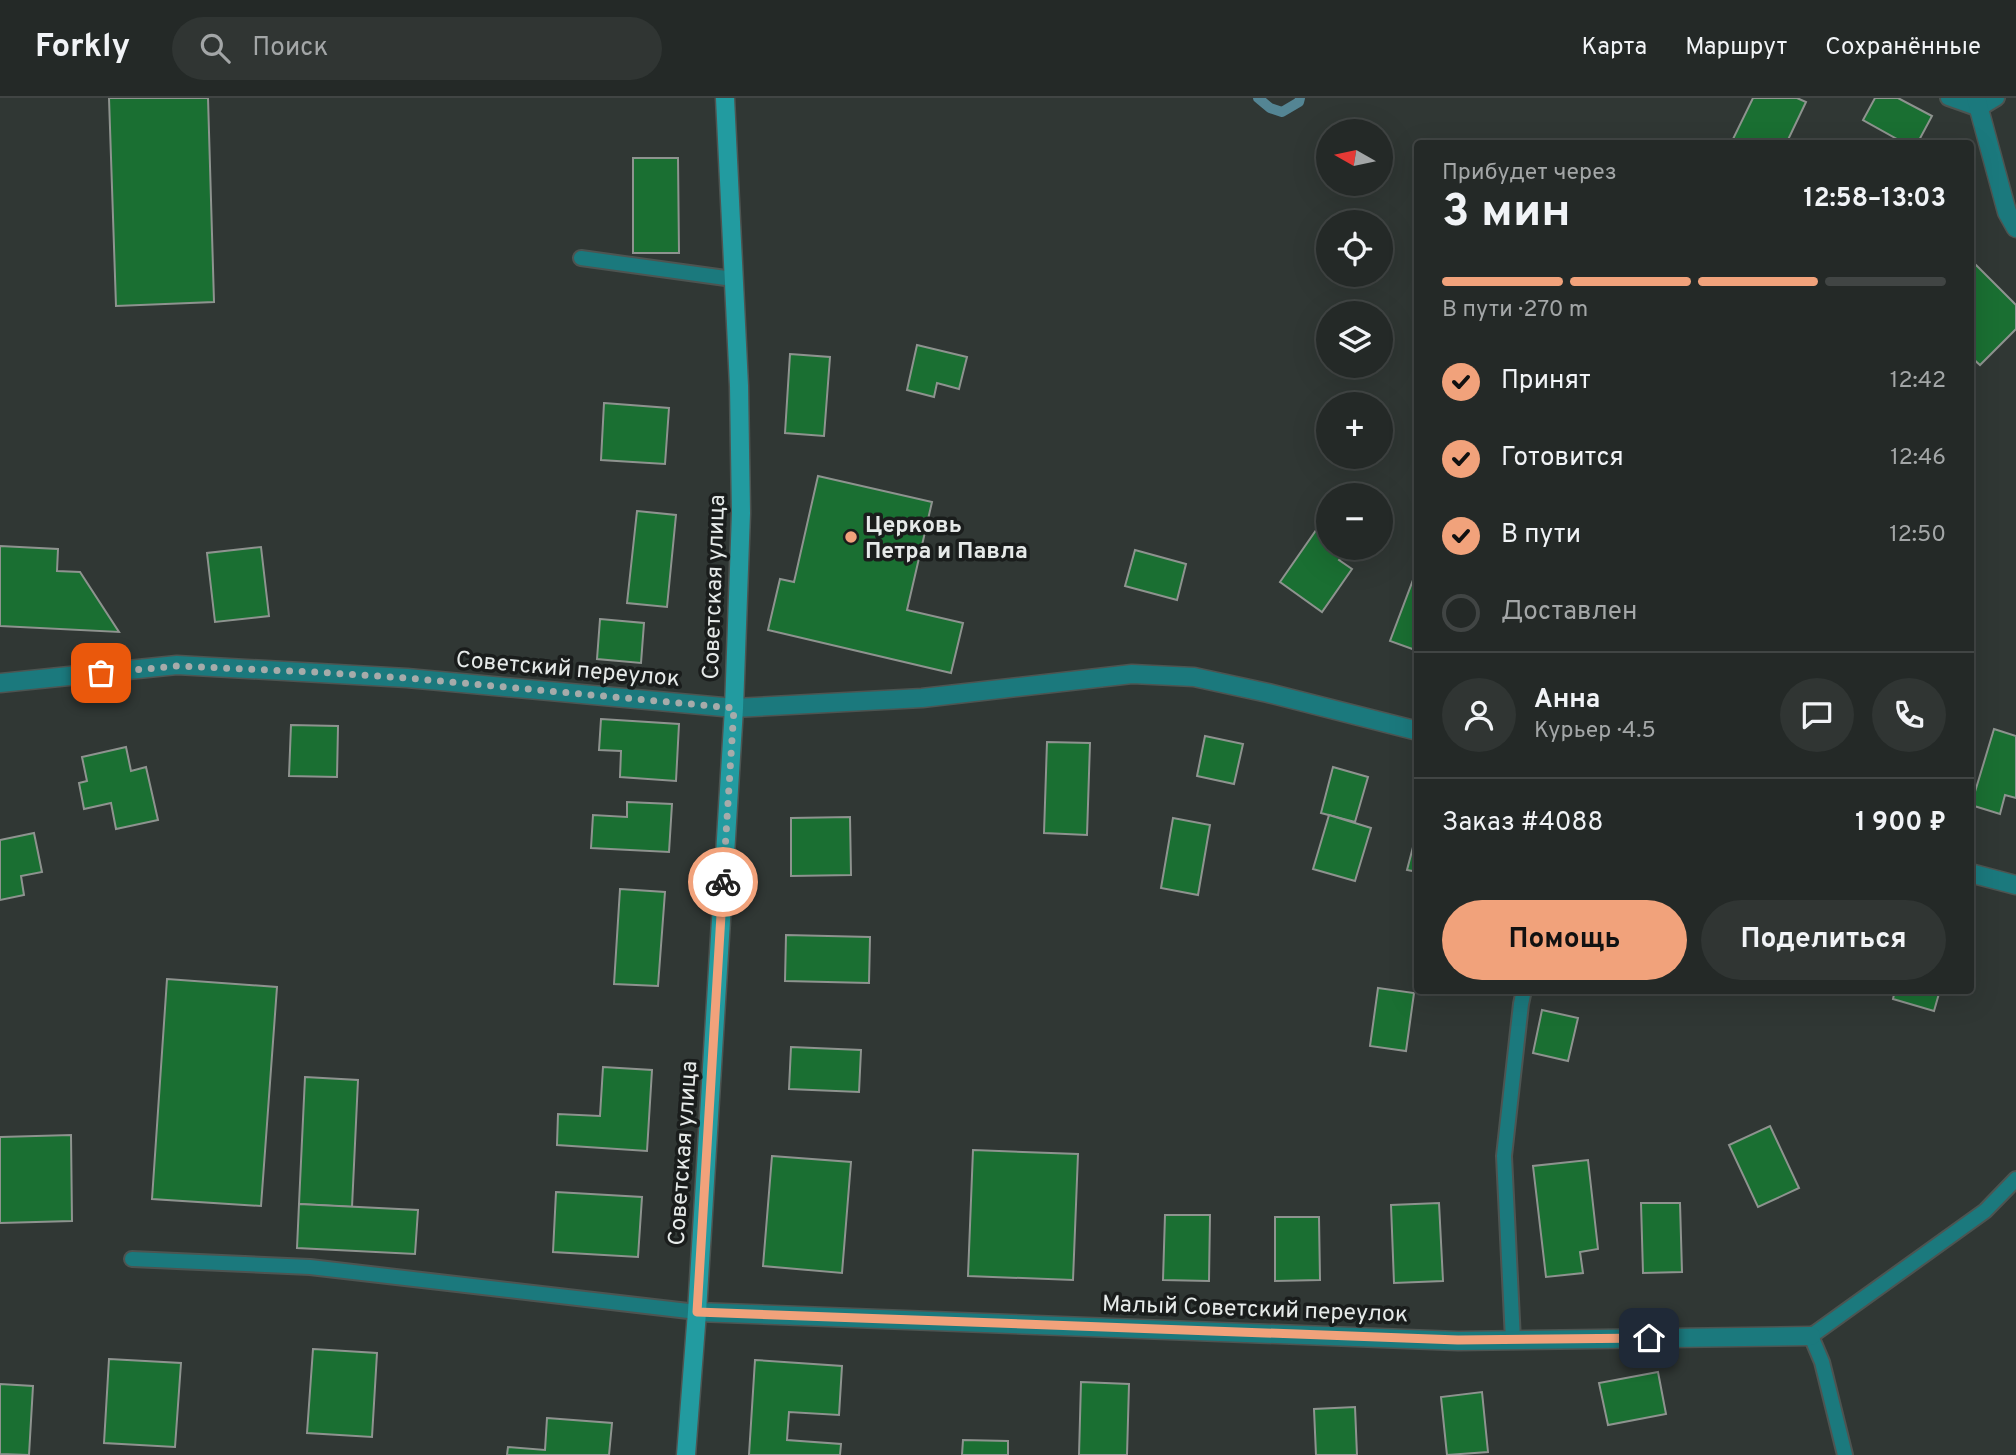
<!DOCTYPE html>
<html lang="ru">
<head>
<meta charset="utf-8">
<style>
  :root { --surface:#242927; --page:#303533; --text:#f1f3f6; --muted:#a3a6a7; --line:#414544; --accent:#f1a27b }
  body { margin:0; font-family:Overpass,sans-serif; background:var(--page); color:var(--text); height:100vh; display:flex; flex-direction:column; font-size:26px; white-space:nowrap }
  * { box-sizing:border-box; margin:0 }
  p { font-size:23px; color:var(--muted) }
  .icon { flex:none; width:38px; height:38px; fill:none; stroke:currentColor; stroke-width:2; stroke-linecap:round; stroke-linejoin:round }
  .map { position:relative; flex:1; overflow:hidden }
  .details { position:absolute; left:1414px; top:42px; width:560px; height:854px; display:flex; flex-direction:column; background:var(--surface); border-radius:7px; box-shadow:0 7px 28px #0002,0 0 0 2px var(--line) }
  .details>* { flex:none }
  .needle { width:46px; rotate:279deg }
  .tools { position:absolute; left:1316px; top:21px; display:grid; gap:14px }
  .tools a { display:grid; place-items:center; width:77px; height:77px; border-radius:50%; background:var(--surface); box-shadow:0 7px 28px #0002,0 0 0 2px var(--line); font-size:35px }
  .pin { position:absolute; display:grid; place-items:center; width:60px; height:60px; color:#fff; margin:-30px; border-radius:14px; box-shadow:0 4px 10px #0006 }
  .courier { position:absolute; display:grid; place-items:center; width:70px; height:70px; margin:-35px; border:5px solid #f1a27b; border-radius:50%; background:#fff; color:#222; box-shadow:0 2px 9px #0007 }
  .overview em { font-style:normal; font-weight:700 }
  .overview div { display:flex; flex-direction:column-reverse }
  .overview { display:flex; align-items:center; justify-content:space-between; height:119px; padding:0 28px }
  h1 { font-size:46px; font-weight:700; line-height:52px }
  .bar { display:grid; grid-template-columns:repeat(4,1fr); gap:10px 7px; align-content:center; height:84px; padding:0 28px }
  .bar i { height:9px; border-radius:5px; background:var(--line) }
  .bar .active { background:var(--accent) }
  .bar p { grid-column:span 4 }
  .line { display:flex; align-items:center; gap:18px; padding:0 28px; border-top:2px solid var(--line) }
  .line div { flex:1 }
  .round { display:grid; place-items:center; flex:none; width:74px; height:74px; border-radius:37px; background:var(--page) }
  ol { padding:0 28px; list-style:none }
  li { display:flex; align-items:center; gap:21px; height:77px }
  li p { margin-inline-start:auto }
  li .icon { padding:7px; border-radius:50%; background:var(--accent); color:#111; stroke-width:4 }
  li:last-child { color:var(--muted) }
  li i { width:38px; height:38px; border:4px solid var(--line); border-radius:50% }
  .action { display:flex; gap:14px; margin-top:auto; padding:14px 28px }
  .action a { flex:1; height:80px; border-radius:42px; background:var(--accent); color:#111; font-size:28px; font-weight:700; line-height:80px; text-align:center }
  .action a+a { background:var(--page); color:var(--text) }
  header { display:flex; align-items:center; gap:42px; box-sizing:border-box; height:98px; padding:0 35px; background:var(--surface); border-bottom:2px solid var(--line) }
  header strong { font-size:33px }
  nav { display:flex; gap:38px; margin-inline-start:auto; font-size:24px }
  .search { width:490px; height:63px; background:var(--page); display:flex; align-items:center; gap:18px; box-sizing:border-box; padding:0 24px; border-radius:38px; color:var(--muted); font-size:26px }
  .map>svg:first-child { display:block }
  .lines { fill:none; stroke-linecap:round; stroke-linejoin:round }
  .stream { stroke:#548594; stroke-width:10 }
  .building { fill:#1a6f32; stroke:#8e938f; stroke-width:2 }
  .service-casing { stroke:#4d5451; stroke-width:18 }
  .minor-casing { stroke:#4d5451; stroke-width:21 }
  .secondary-casing { stroke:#4d5451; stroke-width:21 }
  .service { stroke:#1b797d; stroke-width:14 }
  .minor { stroke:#1b797d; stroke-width:18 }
  .secondary { stroke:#229ba0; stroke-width:18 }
  .done { stroke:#a6abaa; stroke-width:7; stroke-dasharray:0 12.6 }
  .route { stroke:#f1a27b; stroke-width:9 }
  .poi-dot { fill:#f1a27b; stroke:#1a1d1c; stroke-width:2.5 }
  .labels { text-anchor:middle; stroke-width:7; stroke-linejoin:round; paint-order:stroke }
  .poi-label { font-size:23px; font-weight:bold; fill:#e6eae9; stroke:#1a1d1c; text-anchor:start }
  .street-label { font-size:23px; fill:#e6eae9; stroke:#1a1d1c }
</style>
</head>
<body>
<header>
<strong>Forkly</strong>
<div class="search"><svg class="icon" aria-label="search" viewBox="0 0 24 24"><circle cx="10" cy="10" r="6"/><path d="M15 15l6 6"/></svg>Поиск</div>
<nav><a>Карта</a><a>Маршрут</a><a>Сохранённые</a></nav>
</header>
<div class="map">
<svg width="2016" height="1357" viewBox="0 0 2016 1357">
  <rect width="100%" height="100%" fill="#303734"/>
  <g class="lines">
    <!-- stream -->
    <path class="stream" d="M1258 0 1270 10 1282 14 1299 4 1300 0"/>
  </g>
  <!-- building -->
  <g class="building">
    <path d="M109 0H208L214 204 116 208Z"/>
    <path d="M1753 0H1797L1806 4 1786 46H1737L1732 43Z"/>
    <path d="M1875 0H1898L1932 18 1917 46H1906L1863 22Z"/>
    <path d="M633 60H678L679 155H633Z"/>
    <path d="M1976 167 2016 207V231L1980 267 1970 258V172Z"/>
    <path d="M917 247 967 259 959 291 937 285 934 299 907 292Z"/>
    <path d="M790 256 830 259 824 338 785 335Z"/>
    <path d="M604 305 669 310 665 366 601 362Z"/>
    <path d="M818 378 932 404 907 512 963 525 951 575 768 532 780 481 794 484Z"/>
    <path d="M637 413 676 417 667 509 627 505Z"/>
    <path d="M1328 415V450H1348L1339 462 1352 471 1322 514 1280 484Z"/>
    <path d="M0 448 58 451 57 473 80 474 119 534 0 528Z"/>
    <path d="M261 449 269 518 215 524 207 455Z"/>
    <path d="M1135 452 1186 466 1177 502 1125 488Z"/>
    <path d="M1413 482 1418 483V553L1390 543Z"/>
    <path d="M600 521 644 525 641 565 597 561Z"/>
    <path d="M601 621 679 626 676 683 620 679 621 653 599 652Z"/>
    <path d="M291 627 338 628 337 679 289 678Z"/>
    <path d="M1994 631 2016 638V700L2005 697 2000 716 1971 707Z"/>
    <path d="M1205 638 1243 646 1234 686 1197 678Z"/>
    <path d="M1047 644 1090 645 1087 737 1044 735Z"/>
    <path d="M126 649 131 673 146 669 158 722 116 731 111 705 84 711 79 685 87 683 82 659Z"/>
    <path d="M1333 669 1368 679 1355 724 1321 715Z"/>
    <path d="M627 704 672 706 669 754 591 750 593 717 627 719Z"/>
    <path d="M1329 717 1371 730 1355 783 1313 771Z"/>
    <path d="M850 719 851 777 791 778V720Z"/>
    <path d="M1173 720 1210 727 1198 797 1161 790Z"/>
    <path d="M1418 730V774L1407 772Z"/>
    <path d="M34 735 42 774 21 778 24 797 0 802V742Z"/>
    <path d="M620 791 665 794 658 888 614 886Z"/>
    <path d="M786 837 870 839 869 885 785 883Z"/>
    <path d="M167 881 277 889 261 1108 152 1101Z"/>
    <path d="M1378 890 1414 895 1406 953 1370 948Z"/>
    <path d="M1895 892H1940L1934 913 1893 901Z"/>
    <path d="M1542 912 1578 920 1568 963 1533 955Z"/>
    <path d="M791 949 861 952 859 994 789 991Z"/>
    <path d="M603 969 652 972 647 1053 557 1047 558 1016 600 1018Z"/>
    <path d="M305 979 358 982 352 1109 299 1106Z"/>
    <path d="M1770 1028 1799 1090 1758 1109 1729 1047Z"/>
    <path d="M71 1037 72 1123 0 1125V1039Z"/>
    <path d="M973 1052 1078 1056 1073 1182 968 1178Z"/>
    <path d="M772 1058 851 1064 842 1175 763 1168Z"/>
    <path d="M1588 1062 1598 1151 1580 1154 1583 1175 1546 1179 1533 1068Z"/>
    <path d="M556 1094 642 1099 638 1159 553 1154Z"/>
    <path d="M1439 1105 1443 1183 1394 1185 1391 1107Z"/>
    <path d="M1641 1105H1680L1682 1174 1643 1175Z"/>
    <path d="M299 1106 418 1112 415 1156 297 1150Z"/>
    <path d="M1165 1117H1210L1209 1183 1163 1182Z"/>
    <path d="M1275 1119H1319L1320 1182 1275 1183Z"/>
    <path d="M313 1251 377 1255 372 1339 307 1335Z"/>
    <path d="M109 1261 181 1265 175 1349 104 1345Z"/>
    <path d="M755 1262 842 1268 839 1317 789 1314 787 1342 841 1346 840 1357H749Z"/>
    <path d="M1658 1274 1666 1316 1608 1327 1599 1285Z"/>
    <path d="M1081 1284 1129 1286 1127 1357H1079Z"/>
    <path d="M0 1286 33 1288 29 1357 0 1356Z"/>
    <path d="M1482 1294 1488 1354 1447 1357 1441 1299Z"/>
    <path d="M1355 1309 1357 1357H1316L1314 1311Z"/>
    <path d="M547 1320 612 1325 609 1357H507L508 1349 545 1352Z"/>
    <path d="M963 1342 1008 1343V1357H962Z"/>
  </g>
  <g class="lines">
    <!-- service casing -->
    <g class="service-casing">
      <g id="service">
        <path d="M1948 0 1979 11 1997 0"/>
        <path d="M581 160 733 181"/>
        <path d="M132 1161 310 1169 697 1214"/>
        <path d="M1513 1242 1504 1058 1521 906 1524 892"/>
        <path d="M1845 1357 1822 1264 1811 1238 1985 1113 2016 1081"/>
      </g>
    </g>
    <!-- minor casing -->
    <g class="minor-casing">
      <g id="minor">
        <path d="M1976 0 2007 114 2016 130"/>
        <path d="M0 585 177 567 407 580 734 610 922 600 1132 576 1194 579 1268 595 1418 633"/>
        <path d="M1970 775 2016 787"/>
        <path d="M697 1214 1458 1243 1811 1238"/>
      </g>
    </g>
    <!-- secondary casing -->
    <g class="secondary-casing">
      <path id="secondary" d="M686 1357 697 1214 734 610 741 415 739 288 725 0"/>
    </g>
    <!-- service -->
    <use href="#service" class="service"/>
    <!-- minor -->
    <use href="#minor" class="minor"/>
    <!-- secondary -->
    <use href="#secondary" class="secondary"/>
  </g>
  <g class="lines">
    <!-- done -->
    <path class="done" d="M101 575 177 568 314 574 407 580 734 610 723 784"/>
    <!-- route -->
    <path class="route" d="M723 784 697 1214 1458 1242 1649 1240"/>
  </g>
  <!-- markers -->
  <circle class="poi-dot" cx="851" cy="439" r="7"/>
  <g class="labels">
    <!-- poi labels -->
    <g class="poi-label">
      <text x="865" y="434">Церковь<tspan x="865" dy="26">Петра и Павла</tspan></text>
    </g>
    <!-- street labels -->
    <g class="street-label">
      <text transform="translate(713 489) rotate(-88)" y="8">Советская улица</text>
      <text transform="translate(568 570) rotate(5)" y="8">Советский переулок</text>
      <text transform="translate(682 1055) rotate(-86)" y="8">Советская улица</text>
      <text transform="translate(1255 1210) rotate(2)" y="8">Малый Советский переулок</text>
    </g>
  </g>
</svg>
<div class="tools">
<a><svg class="needle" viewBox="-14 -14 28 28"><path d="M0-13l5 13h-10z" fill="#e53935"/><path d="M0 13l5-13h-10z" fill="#a3a6a7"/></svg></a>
<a><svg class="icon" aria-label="locate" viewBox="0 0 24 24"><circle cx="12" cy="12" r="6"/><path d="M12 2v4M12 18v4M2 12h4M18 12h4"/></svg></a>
<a><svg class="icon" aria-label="layers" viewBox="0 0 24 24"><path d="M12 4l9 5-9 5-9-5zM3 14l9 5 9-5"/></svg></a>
<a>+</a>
<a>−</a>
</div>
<div class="pin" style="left:101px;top:575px;background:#ea580c"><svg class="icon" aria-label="bag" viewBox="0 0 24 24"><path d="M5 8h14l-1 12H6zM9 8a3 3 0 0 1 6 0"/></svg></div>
<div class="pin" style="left:1649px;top:1240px;background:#1f2937"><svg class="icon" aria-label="home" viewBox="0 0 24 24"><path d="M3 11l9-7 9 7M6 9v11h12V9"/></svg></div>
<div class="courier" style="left:723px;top:784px"><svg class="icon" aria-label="bike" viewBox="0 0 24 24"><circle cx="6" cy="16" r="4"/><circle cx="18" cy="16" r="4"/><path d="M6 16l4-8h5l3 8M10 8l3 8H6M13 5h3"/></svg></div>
<section class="details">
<div class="overview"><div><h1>3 мин</h1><p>Прибудет через</p></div><em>12:58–13:03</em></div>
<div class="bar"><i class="active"></i><i class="active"></i><i class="active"></i><i></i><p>В пути · 270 m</p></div>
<ol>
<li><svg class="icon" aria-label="check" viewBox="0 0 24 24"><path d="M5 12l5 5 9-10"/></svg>Принят<p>12:42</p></li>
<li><svg class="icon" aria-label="check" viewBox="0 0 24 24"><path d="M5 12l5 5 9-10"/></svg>Готовится<p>12:46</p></li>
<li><svg class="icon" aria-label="check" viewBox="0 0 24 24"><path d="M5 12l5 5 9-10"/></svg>В пути<p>12:50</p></li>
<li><i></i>Доставлен</li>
</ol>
<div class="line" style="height:126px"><a class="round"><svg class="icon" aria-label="person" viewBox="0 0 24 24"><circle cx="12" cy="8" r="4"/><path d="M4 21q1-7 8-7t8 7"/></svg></a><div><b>Анна</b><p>Курьер · 4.5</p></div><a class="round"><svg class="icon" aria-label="chat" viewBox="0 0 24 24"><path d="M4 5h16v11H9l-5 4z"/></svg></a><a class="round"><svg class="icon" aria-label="phone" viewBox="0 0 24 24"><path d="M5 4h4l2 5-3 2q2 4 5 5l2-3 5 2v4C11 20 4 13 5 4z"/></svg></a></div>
<div class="line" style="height:91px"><div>Заказ #4088</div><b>1 900 ₽</b></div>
<div class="action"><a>Помощь</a><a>Поделиться</a></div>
</section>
</div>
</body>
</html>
